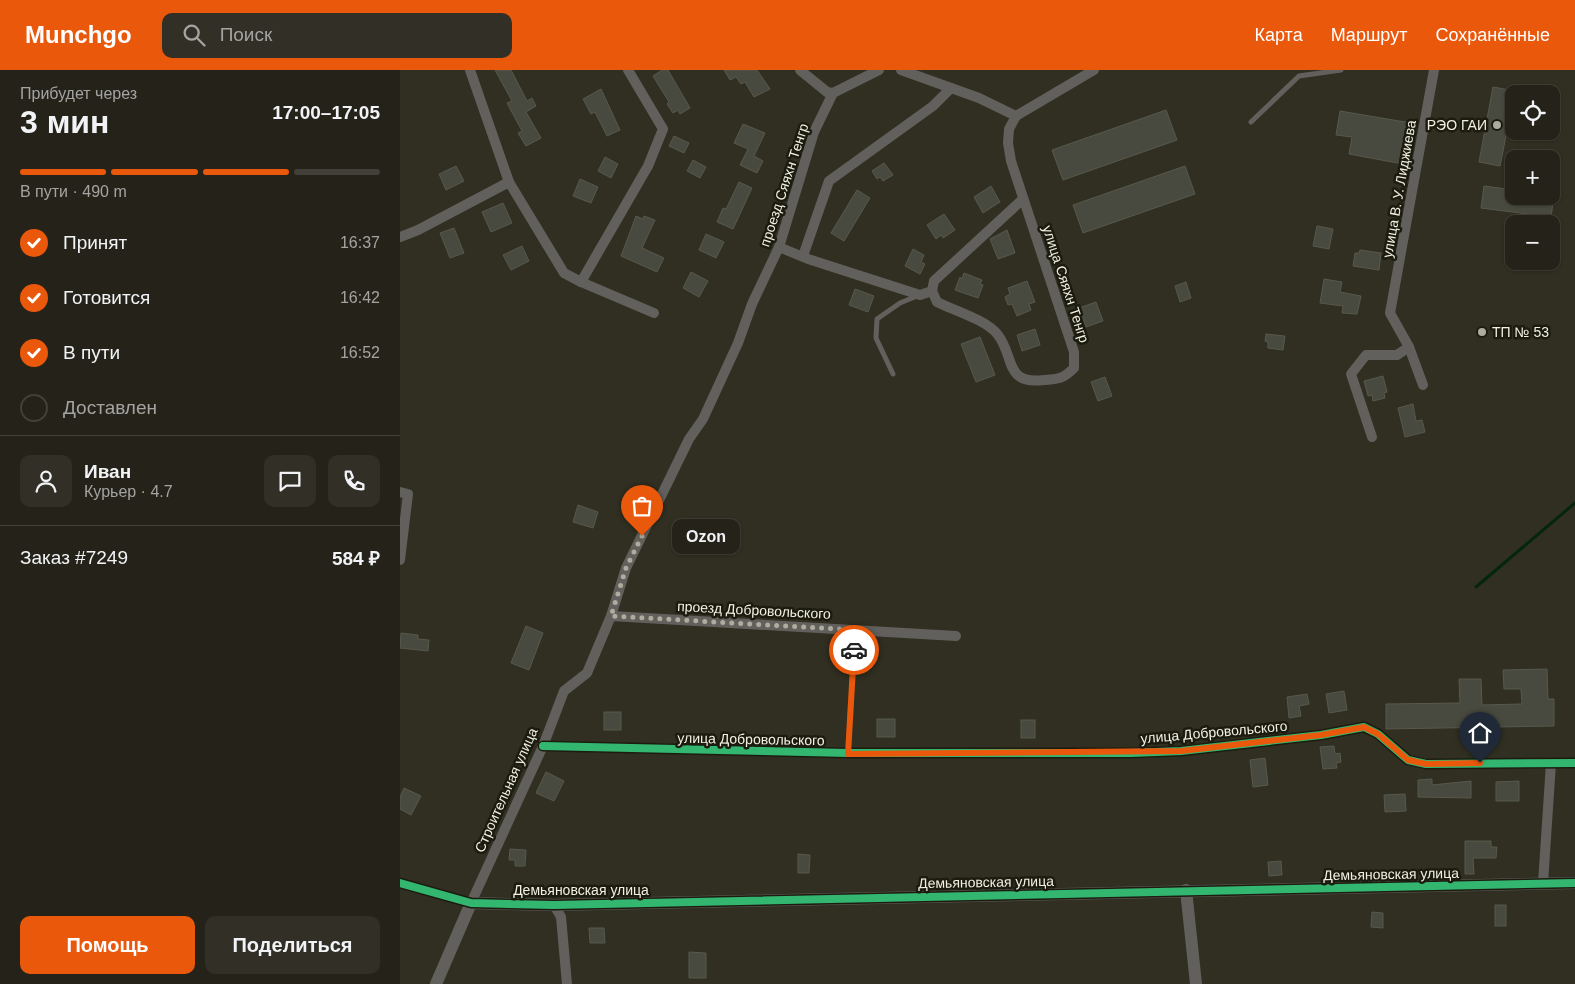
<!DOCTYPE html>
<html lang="ru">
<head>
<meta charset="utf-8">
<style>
  :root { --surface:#252319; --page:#312f26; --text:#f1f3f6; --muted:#a3a4a2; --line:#424038; --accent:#ea580c }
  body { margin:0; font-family:Arial,sans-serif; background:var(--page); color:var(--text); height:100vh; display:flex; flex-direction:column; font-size:19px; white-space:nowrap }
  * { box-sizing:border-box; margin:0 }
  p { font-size:16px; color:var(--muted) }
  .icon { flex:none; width:28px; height:28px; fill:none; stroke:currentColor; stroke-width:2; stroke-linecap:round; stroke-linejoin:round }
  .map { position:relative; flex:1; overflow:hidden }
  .drawer { display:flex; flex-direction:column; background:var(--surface); width:400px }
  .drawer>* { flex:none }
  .controls { position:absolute; left:1105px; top:15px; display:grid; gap:10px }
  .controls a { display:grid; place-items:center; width:55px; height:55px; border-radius:10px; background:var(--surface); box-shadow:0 1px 4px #0004,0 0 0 1px var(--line); font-size:25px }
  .pin { position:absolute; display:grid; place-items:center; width:42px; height:42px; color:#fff; margin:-51px -21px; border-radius:50% 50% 50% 0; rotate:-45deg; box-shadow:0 0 5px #0007 }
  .pin .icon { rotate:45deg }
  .courier { position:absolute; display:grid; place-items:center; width:50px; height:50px; margin:-25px; border:4px solid #ea580c; border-radius:50%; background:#fff; color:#222; box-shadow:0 1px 6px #0007 }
  .bubble { position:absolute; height:35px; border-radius:10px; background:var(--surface); box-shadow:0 1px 4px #0004,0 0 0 1px var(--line); font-size:16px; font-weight:800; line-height:35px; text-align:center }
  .overview em { font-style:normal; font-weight:800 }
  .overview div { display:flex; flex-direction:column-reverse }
  .overview { display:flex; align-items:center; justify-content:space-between; height:85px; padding:0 20px }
  h1 { font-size:32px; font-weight:800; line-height:38px }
  .bar { display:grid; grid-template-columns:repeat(4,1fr); gap:8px 5px; align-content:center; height:60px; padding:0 20px }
  .bar i { height:6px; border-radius:4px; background:var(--line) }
  .bar .on { background:var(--accent) }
  .bar p { grid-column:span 4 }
  .line { display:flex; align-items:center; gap:12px; padding:0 20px; border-top:1px solid var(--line) }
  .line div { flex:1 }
  .round { display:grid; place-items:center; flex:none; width:52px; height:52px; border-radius:10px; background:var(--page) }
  ol { padding:0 20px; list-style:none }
  li { display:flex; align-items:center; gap:15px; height:55px }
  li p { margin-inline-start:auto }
  li .icon { padding:5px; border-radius:50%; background:var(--accent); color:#fff; stroke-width:4 }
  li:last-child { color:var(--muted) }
  li i { width:28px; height:28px; border:2px solid var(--line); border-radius:50% }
  .action { display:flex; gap:10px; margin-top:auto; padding:10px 20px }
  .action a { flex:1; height:58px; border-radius:10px; background:var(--accent); color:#fff; font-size:20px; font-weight:800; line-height:58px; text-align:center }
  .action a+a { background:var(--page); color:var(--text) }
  header { display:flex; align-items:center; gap:30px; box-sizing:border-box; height:70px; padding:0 25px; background:var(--accent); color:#fff }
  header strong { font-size:24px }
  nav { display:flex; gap:28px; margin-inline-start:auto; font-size:18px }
  .search { width:350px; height:45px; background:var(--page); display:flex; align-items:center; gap:12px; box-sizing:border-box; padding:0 18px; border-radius:10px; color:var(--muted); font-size:19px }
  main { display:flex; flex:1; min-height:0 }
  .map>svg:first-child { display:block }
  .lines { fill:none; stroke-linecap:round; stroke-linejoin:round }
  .stream { stroke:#04260c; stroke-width:3 }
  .building { fill:#494a3f; stroke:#57594d }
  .service { stroke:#62605c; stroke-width:5 }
  .minor { stroke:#62605c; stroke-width:10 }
  .tertiary { stroke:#62605c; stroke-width:12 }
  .cycleway-casing { stroke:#1c1b10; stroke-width:11 }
  .cycleway { stroke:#33b770; stroke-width:8 }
  .done { stroke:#aeac9e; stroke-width:5; stroke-dasharray:0 9 }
  .route { stroke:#ea580c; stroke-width:6 }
  .poi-dot { fill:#aeac9e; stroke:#1c1b10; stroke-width:2 }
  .labels { text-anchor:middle; stroke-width:5; stroke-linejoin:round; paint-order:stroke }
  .poi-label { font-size:14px; fill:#f1f0e1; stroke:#1c1b10; text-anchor:end }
  .street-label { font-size:14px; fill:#f1f0e1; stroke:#1c1b10 }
</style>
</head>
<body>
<header>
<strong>Munchgo</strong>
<div class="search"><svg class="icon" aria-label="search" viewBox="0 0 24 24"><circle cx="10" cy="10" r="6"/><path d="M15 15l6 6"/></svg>Поиск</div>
<nav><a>Карта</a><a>Маршрут</a><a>Сохранённые</a></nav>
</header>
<main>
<section class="drawer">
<div class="overview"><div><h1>3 мин</h1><p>Прибудет через</p></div><em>17:00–17:05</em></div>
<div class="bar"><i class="on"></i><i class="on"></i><i class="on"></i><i></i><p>В пути · 490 m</p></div>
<ol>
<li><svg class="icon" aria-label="check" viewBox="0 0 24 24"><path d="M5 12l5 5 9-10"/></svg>Принят<p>16:37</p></li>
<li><svg class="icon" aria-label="check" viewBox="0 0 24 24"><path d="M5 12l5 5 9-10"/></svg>Готовится<p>16:42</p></li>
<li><svg class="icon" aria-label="check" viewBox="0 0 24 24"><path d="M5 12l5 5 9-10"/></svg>В пути<p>16:52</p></li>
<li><i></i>Доставлен</li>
</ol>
<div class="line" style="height:90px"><a class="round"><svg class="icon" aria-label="person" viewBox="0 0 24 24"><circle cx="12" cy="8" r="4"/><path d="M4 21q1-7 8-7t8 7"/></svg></a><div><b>Иван</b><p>Курьер · 4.7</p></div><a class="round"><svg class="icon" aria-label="chat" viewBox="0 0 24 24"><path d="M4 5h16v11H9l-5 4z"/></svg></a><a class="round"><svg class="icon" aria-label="phone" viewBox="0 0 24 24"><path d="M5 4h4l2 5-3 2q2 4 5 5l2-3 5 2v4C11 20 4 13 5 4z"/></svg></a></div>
<div class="line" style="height:65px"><div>Заказ #7249</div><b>584 ₽</b></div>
<div class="action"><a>Помощь</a><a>Поделиться</a></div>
</section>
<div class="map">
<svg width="1175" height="914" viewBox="0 0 1175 914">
  <rect width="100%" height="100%" fill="#312f21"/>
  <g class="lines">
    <!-- stream -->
    <path class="stream" d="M1076 517 1175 433"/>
  </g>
  <!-- building -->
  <g class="building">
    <path d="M95 0H111L127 31 132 28 136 36 126 42 141 68 126 76 118 63 122 61 107 33 112 31Z"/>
    <path d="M262 0H268L290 38 280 44 278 40 273 43 267 34 269 32 253 6Z"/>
    <path d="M324 0H357L370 19 354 27 345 12 341 14 336 7 330 10Z"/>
    <path d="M1093 17 1115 21 1100 96 1079 92Z"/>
    <path d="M201 19 220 60 207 66 195 42 191 44 183 29Z"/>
    <path d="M766 40 777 70 663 110 652 80Z"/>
    <path d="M940 41 1011 53 1003 94 949 84 952 67 936 65Z"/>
    <path d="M343 54 365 63 354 86 363 91 357 103 340 95 348 79 334 73Z"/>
    <path d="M274 66 289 73 284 83 269 76Z"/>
    <path d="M205 87 218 94 211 108 198 101Z"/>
    <path d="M293 90 306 97 300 108 287 101Z"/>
    <path d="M484 93 493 105 483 111 480 107 477 109 472 101Z"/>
    <path d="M56 96 64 111 46 120 39 104Z"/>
    <path d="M785 96 795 124 683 163 673 135Z"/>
    <path d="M180 109 198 117 191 133 173 126Z"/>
    <path d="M339 112 352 118 333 159 317 152 323 138 326 139Z"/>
    <path d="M591 116 600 132 583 143 574 127Z"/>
    <path d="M1084 116 1114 120V126H1154L1151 147 1081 138Z"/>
    <path d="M457 120 470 128 444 171 431 163Z"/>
    <path d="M103 133 112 153 91 162 82 142Z"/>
    <path d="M544 144 555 160 543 168 541 165 536 169 527 155Z"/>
    <path d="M236 146 243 149 244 146 255 150 242 178 264 188 257 202 221 186Z"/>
    <path d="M917 156 933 159 929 179 913 176Z"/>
    <path d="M54 158 64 183 50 188 40 163Z"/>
    <path d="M607 160 615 183 598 189 590 169Z"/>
    <path d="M306 164 324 172 316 188 299 180Z"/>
    <path d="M122 176 129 191 111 200 103 185Z"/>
    <path d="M513 179 524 185 521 192 525 194 520 204 505 196Z"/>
    <path d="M960 180 981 183 979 200 953 196 955 183H959Z"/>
    <path d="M291 202 308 211 299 227 283 218Z"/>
    <path d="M564 203 582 210 580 214 583 215 578 228 555 220 560 207 562 209Z"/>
    <path d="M924 209 942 212 940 222 961 226 957 244 942 243 943 236 920 233Z"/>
    <path d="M627 211 635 232 629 234 631 240 617 246 612 234 608 235 605 227 610 224 608 218Z"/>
    <path d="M786 212 791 228 780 232 775 216Z"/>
    <path d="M455 219 474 226 468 242 449 235Z"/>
    <path d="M696 232 703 251 686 257 679 238Z"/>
    <path d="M635 259 640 275 622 281 617 265Z"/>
    <path d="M866 264 885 266 883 280 868 278V272L865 271Z"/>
    <path d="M580 267 595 305 576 312 561 274Z"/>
    <path d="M983 306 987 322 984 323 985 328 973 331 972 325 968 326 964 311Z"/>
    <path d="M705 307 712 326 698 331 691 312Z"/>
    <path d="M1013 334 1016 351 1022 350 1025 362 1005 367 998 338Z"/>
    <path d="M178 435 198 442 193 458 173 452Z"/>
    <path d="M126 556 143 563 129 600 111 593Z"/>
    <path d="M1 563 18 565V569L29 570 28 581 0 578Z"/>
    <path d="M1147 599 1148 629H1154V656L986 659V634L1060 633 1059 609H1081L1082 635 1122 634 1121 619H1104L1103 600Z"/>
    <path d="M944 621 947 640 929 643 926 624Z"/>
    <path d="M907 624 909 634 899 636 901 646 889 648 887 627Z"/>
    <rect x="204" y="642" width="17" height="18"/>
    <rect x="477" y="649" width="18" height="18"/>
    <rect x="621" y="650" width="14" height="18"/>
    <path d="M934 676 935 684 940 683 941 692 936 693 937 698 923 699 920 677Z"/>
    <path d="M865 688 868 715 853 717 850 690Z"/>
    <path d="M146 702 164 711 154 731 136 723Z"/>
    <path d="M1032 709V715L1071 711V728L1018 727V710Z"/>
    <path d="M1119 711V731H1096V712Z"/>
    <path d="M4 718 21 726 11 745 0 739V727Z"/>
    <path d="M1005 724 1006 741 985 742 984 725Z"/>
    <path d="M1065 771H1091V777H1097L1096 788H1073L1074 804H1065Z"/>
    <path d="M110 779 126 780 125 796H115V790H109Z"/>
    <path d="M398 784 410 785 409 803H398Z"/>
    <path d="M881 791 882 805 869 806 868 792Z"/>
    <rect x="1095" y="835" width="11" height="21"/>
    <path d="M972 842 983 843V858L971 857Z"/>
    <path d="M189 858H204L205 873H190Z"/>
    <path d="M289 882 306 883V908H289Z"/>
  </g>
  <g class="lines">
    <!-- service -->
    <g class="service">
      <path d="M851 52 899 6 941 0"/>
      <path d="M493 304 476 268 477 249 500 233 517 226"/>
      <path d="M448 683 455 561"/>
    </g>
    <!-- minor -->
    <g class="minor">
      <path d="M70 0 109 112 164 203 181 212"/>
      <path d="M228 0 263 59 248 96 181 212 254 243"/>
      <path d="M400 0 427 22 433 23"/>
      <path d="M501 0 579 28 616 46"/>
      <path d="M0 167 18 160 109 112"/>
      <path d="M379 177 408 189 520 225 532 221 534 211 623 129"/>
      <path d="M403 186 429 111 533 36 551 18"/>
      <path d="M532 221 537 232C553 240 587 250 598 265 615 287 604 315 644 310 659 309 663 309 674 298V282L611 91 608 73 609 59 616 46 694 0"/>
      <path d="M1023 315 1009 277 990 243 1034 0"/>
      <path d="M972 367 951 304 966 285H997L1009 277"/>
      <path d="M0 422 8 424 0 490"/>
      <path d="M211 546 556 566"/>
      <path d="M143 676 448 683H731L781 681 921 665 964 657 978 664 1008 690 1026 694 1175 693"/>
      <path d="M0 813 71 833 143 676 164 621 187 603 211 546 226 498 289 369 303 349 338 273 352 234 379 177 414 62 433 23 479 0"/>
      <path d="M1143 813 1151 693"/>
      <path d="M154 835 161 847 167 914"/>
    </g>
    <!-- tertiary -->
    <g class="tertiary">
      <path d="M786 820 796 914"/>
      <path d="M36 914 71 833 154 835 1175 813"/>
    </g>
    <!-- cycleway casing -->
    <g class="cycleway-casing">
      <g id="cycleway">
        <path d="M143 676 448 683H731L781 681 921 665 964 657 978 664 1008 690 1026 694 1175 693"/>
        <path d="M0 813 71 833 154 835 1175 813"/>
      </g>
    </g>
    <!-- cycleway -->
    <use href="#cycleway" class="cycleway"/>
  </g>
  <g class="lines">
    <!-- done -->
    <path class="done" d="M242 466 226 498 211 546 455 560 454 580"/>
    <!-- route -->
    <path class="route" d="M454 580 448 684 781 681 921 665 964 657 978 664 1008 690 1026 694 1080 693"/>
  </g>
  <!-- markers -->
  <g class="poi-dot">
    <circle cx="1097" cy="55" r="5"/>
    <circle cx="1082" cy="262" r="5"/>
  </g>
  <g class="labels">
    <!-- poi labels -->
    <g class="poi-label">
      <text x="1087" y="60">РЭО ГАИ</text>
      <text x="1092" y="267" text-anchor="start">ТП № 53</text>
    </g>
    <!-- street labels -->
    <g class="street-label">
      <text transform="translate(384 115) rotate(-72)" y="5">проезд Сяяхн Тенгр</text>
      <text transform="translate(999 119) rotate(-80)" y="5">улица В. У. Лиджиева</text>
      <text transform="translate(666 214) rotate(72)" y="5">улица Сяяхн Тенгр</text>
      <text transform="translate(354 540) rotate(3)" y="5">проезд Добровольского</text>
      <text transform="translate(814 662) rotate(-5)" y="5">улица Добровольского</text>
      <text transform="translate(351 669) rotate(1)" y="5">улица Добровольского</text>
      <text transform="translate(106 720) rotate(-66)" y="5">Строительная улица</text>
      <text transform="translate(991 804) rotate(-1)" y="5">Демьяновская улица</text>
      <text transform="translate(586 812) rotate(-1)" y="5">Демьяновская улица</text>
      <text x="181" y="825">Демьяновская улица</text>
    </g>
  </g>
</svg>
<div class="controls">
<a><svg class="icon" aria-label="locate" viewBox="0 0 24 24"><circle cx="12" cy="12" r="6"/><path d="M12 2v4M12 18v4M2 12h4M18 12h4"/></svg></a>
<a>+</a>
<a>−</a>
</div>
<div class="pin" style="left:242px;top:466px;background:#ea580c"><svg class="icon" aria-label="bag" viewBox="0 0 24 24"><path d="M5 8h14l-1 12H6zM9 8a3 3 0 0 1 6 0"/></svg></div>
<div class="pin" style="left:1080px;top:693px;background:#1f2937"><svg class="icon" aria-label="home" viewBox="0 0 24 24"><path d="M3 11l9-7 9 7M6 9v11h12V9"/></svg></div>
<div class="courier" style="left:454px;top:580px"><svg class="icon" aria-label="car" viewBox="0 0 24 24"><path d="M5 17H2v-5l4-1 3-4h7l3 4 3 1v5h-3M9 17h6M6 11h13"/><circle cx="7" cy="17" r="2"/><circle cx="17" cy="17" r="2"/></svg></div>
<div class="bubble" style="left:272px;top:449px;width:68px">Ozon</div>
</div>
</main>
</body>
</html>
